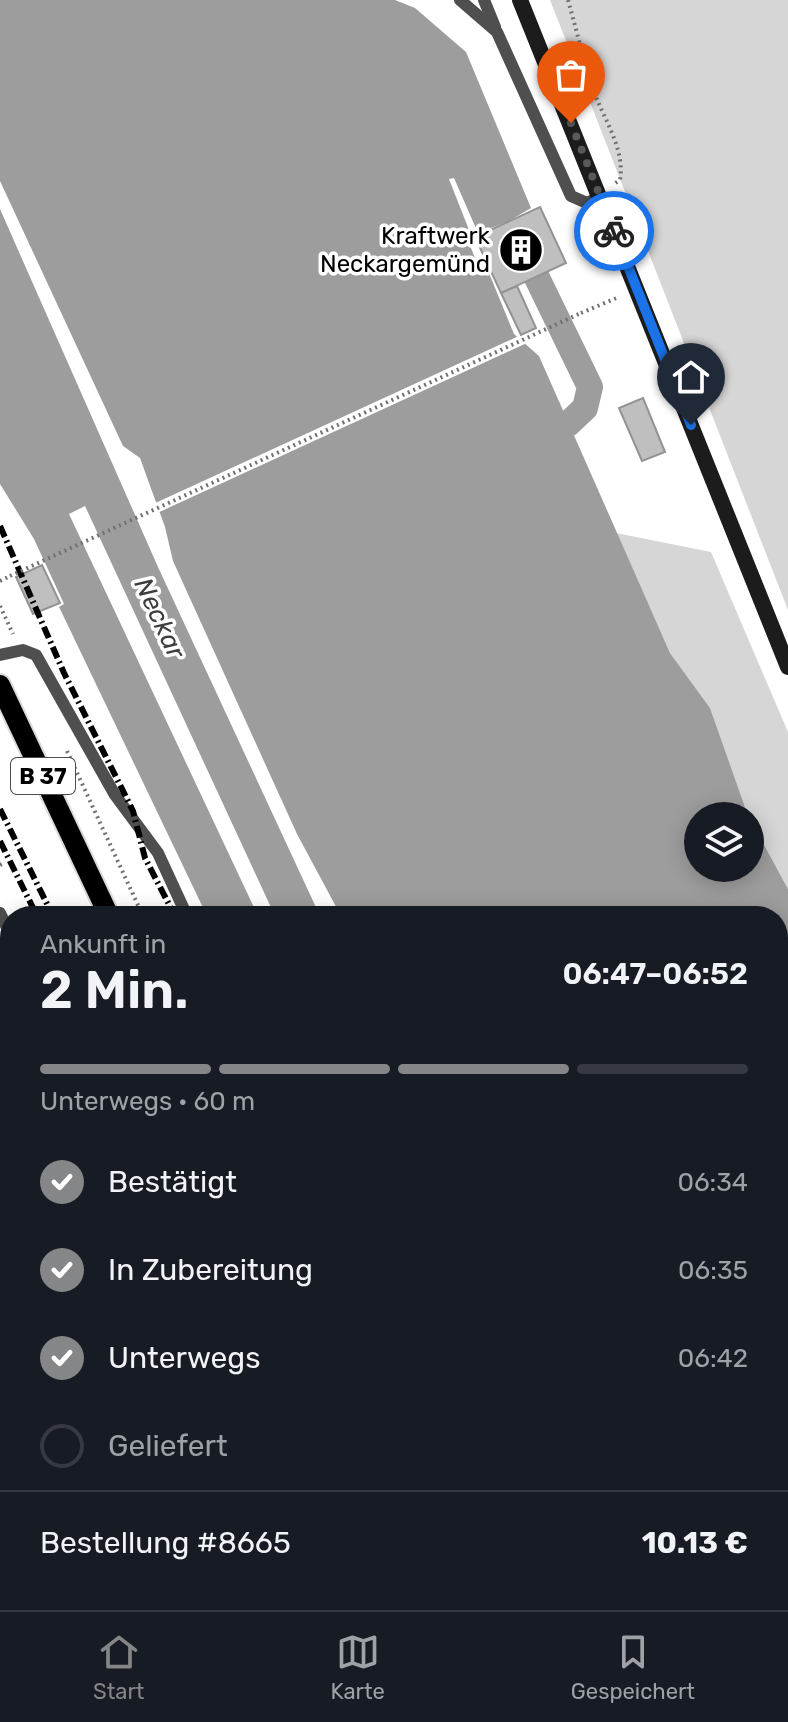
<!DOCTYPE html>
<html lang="de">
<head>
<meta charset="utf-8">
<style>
  :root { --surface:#171b24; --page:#242831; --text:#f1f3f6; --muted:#9ea1a6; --line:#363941; --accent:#858687 }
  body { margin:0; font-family:Rubik,sans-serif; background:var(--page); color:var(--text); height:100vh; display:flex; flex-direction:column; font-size:30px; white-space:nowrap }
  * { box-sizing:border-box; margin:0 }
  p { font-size:26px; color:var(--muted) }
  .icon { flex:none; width:44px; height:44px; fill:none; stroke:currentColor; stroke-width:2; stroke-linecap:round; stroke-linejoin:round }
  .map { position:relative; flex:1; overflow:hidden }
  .side { position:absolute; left:0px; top:906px; width:788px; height:704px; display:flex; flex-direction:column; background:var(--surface); border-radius:32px 32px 0 0; box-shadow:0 4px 20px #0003 }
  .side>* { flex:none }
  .tools { position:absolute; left:684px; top:802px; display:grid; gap:16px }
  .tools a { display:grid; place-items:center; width:80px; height:80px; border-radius:50%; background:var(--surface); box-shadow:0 4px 20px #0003; font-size:40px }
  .pin { position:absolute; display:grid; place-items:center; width:68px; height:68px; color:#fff; margin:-82px -34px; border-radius:50% 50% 50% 0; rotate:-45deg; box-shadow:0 0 8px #0007 }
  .pin .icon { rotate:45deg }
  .courier { position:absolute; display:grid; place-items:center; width:80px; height:80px; margin:-40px; border:6px solid #1a73e8; border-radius:50%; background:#fff; color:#222; box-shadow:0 2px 10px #0007 }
  .headline em { font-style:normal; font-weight:600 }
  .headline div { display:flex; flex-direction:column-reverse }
  .headline { display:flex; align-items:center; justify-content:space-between; height:136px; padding:0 40px }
  h1 { font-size:52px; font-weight:600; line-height:60px }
  .bar { display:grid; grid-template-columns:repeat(4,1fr); gap:12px 8px; align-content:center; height:96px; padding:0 40px }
  .bar i { height:10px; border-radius:6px; background:var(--line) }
  .bar .on { background:var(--accent) }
  .bar p { grid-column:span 4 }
  .line { display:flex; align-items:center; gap:20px; padding:0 40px; border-top:2px solid var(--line) }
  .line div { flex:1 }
  ol { padding:0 40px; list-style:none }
  li { display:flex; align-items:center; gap:24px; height:88px }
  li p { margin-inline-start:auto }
  li .icon { padding:8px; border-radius:50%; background:var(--accent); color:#fff; stroke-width:4 }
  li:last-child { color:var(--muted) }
  li i { width:44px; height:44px; border:4px solid var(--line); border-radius:50% }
  .menu { display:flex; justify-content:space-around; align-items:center; height:112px; border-top:2px solid var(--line); background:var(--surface); font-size:22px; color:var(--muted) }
  .menu a { display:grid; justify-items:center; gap:4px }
  .menu .on { color:var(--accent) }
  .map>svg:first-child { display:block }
  .green { fill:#d6d6d6 }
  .water { fill:#9d9d9d }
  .pier { fill:#fff }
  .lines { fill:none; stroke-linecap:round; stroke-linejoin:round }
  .canal { stroke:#9d9d9d; stroke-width:26 }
  .building { fill:#bfbfbf; stroke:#939393; stroke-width:2 }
  .primary-casing { stroke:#dbdbdb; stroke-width:24 }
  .path { stroke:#717171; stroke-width:4; stroke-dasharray:2 4; stroke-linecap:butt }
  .lane { stroke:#4f4f4f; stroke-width:12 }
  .secondary { stroke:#1c1c1c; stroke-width:16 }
  .primary { stroke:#000; stroke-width:20 }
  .rail { stroke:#000; stroke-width:6; stroke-dasharray:12 4 2 4; stroke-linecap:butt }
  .path-bridge { stroke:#717171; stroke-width:4; stroke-dasharray:2 4; stroke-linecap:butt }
  .done { stroke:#595959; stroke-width:8; stroke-dasharray:0 14.4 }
  .route { stroke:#1a73e8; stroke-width:10 }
  .labels { text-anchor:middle; stroke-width:7; stroke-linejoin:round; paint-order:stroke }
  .shield { fill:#fff; stroke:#4c4c4c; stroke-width:2 }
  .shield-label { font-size:22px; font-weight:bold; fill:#000 }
  .poi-label { font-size:24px; fill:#000; stroke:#fff; text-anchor:end }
  .water-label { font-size:26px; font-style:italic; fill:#3e3e3e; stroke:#fff }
</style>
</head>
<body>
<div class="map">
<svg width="788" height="1610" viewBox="0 0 788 1610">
  <rect width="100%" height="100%" fill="#fff"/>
  <!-- green -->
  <g class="green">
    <path d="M550 0H788V610L574 61Z"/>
    <path d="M616 533 711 552 788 732V889L744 808 710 708 670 653Z"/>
    <path d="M10 1312V1571L0 1549V1367L3 1362 0 1316Z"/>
    <path d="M103 1600H314L317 1610H114Z"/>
  </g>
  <!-- water -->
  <g class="water">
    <path d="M0 0H395L415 8 466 52 531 208 509 221 478 233 454 178 449 179 471 235 467 238 475 258 482 256 514 334 539 356 670 653 710 708 748 816H698V868H750V819L788 889V1610H485L481 1600H778V916H341L297 834 173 561 165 527 140 458 123 446 0 181Z"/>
    <path d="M0 209 158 567 320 916H275L85 506 69 514 258 916H207L61 611 59 607 64 604 34 539 0 484Z"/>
  </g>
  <!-- pier -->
  <path class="pier" d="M521 335 529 342 155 514 151 505Z"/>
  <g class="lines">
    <!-- canal -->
    <path class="canal" d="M522 247 590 387 585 408 568 424"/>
  </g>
  <!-- building -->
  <g class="building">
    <path d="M540 207 566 263 501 293 475 237Z"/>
    <path d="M517 286 536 328 521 335 501 293Z"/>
    <path d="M643 398 665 452 642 461 619 408Z"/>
    <path d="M42 565 60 603 33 614 16 577Z"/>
  </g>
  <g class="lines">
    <!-- primary casing -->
    <g class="primary-casing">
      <g id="primary">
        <path d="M0 685 109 916"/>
        <path d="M407 1600 411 1610"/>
      </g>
    </g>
    <!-- path -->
    <g class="path">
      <path d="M568 0C577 32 585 66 596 97 606 122 625 151 620 180L614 184"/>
      <path d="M581 313 619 297"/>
      <path d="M0 581 10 576"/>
      <path d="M0 606 13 634"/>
      <path d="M67 751 143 916"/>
      <path d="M0 865 4 863"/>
      <path d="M0 1593 10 1592"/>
      <path d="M94 1600 104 1610"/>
      <path d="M288 1600 291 1610"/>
      <path d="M437 1600 441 1610"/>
    </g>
    <!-- lane -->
    <g class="lane">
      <path d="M460 0 497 32 571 196 587 203 600 197"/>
      <path d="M484 0 495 27"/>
      <path d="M0 655 23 650 36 655 115 795 158 853 187 916"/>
      <path d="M0 913 10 934"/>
      <path d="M0 1128 6 1116 10 1081"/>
    </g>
    <!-- secondary -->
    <path class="secondary" d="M520 0 788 667"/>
    <!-- primary -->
    <use href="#primary" class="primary"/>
    <!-- rail -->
    <g class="rail">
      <path d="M0 526 64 673 133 811 145 858 175 916"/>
      <path d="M0 809 53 916"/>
      <path d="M0 841 37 916"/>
      <path d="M328 1600 332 1610"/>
      <path d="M345 1600 348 1610"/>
    </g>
    <!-- path-bridge -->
    <path class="path-bridge" d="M10 576 581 313"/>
  </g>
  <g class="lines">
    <!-- done -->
    <path class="done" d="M571 123 614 231"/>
    <!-- route -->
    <path class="route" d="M614 231 691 425"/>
  </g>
  <!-- icons -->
  <defs>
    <g id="building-disc" transform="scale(2.3)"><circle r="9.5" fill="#000" stroke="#fff"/><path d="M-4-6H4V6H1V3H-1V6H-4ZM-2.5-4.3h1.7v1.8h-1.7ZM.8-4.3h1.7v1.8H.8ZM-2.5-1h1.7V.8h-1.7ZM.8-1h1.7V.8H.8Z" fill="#fff"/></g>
  </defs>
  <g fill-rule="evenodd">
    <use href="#building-disc" x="521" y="250"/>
  </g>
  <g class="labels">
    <!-- shield labels -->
    <rect class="shield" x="11" y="758" width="64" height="36" rx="6"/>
    <g class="shield-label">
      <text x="43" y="784">B 37</text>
    </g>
    <!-- poi labels -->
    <g class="poi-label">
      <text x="490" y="244">Kraftwerk<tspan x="490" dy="28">Neckargemünd</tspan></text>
    </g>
    <!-- water labels -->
    <g class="water-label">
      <text transform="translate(160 618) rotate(65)" y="9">Neckar</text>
    </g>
  </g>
</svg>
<div class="tools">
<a><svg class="icon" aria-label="layers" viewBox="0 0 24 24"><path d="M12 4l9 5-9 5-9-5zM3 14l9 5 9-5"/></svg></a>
</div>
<div class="pin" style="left:571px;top:123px;background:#ea580c"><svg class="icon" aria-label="bag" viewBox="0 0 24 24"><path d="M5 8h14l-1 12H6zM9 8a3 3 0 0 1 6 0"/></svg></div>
<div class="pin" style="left:691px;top:425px;background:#1f2937"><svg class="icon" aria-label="home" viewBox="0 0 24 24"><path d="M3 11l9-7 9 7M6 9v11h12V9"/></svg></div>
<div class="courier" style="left:614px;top:231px"><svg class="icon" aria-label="bike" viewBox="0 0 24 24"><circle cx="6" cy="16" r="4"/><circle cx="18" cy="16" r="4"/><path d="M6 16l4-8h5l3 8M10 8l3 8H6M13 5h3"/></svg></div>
<section class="side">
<div class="headline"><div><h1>2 Min.</h1><p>Ankunft in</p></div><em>06:47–06:52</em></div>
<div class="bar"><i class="on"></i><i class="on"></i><i class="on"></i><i></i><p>Unterwegs · 60 m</p></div>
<ol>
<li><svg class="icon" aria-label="check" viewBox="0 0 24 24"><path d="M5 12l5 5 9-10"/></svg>Bestätigt<p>06:34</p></li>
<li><svg class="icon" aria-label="check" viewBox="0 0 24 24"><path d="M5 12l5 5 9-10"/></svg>In Zubereitung<p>06:35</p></li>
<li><svg class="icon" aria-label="check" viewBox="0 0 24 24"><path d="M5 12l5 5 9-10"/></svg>Unterwegs<p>06:42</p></li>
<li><i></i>Geliefert</li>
</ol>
<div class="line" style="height:104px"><div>Bestellung #8665</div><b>10.13 €</b></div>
</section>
</div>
<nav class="menu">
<a class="on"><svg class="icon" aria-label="home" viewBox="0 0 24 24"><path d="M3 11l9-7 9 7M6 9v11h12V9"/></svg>Start</a>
<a><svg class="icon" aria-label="map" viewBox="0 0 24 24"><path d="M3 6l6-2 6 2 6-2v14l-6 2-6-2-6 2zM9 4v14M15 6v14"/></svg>Karte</a>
<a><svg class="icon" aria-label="saved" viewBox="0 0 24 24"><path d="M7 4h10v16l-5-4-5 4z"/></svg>Gespeichert</a>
</nav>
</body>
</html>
